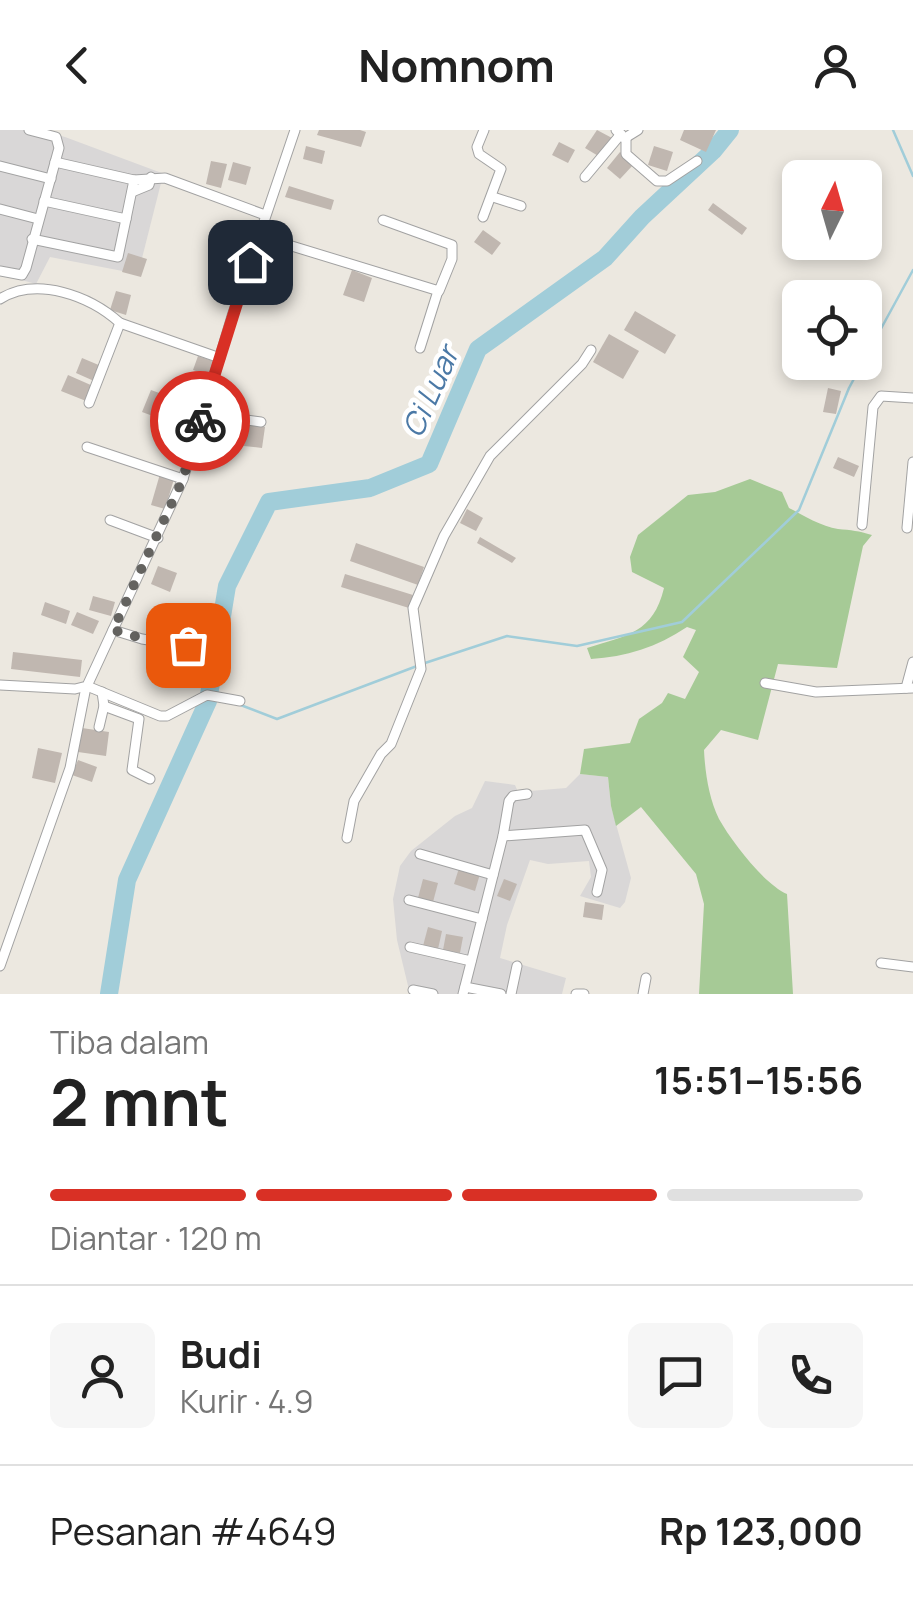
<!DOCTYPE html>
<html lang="id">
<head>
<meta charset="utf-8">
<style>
  :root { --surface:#fff; --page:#f6f6f6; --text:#222; --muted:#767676; --line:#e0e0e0; --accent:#d93025 }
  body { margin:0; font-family:Manrope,sans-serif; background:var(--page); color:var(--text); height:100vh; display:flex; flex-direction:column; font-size:38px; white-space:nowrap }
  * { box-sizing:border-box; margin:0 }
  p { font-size:32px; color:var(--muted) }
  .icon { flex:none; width:55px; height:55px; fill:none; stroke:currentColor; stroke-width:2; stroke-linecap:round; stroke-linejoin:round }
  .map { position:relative; height:864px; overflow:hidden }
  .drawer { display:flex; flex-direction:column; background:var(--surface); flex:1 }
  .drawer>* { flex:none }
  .needle { width:65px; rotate:5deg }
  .tools { position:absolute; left:782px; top:30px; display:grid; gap:20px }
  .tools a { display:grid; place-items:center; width:100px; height:100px; border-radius:15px; background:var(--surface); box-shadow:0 5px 15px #0003; font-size:50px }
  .pin { position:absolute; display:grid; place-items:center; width:85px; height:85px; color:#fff; margin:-42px; border-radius:20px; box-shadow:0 5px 15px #0006 }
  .courier { position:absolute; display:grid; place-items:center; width:100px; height:100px; margin:-50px; border:8px solid #d93025; border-radius:50%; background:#fff; color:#222; box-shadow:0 2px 12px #0007 }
  .head em { font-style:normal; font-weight:700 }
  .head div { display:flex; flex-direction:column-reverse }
  .head { display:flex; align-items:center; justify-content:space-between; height:170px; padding:0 50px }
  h1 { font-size:65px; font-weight:700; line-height:75px }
  .bar { display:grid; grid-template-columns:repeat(4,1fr); gap:15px 10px; align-content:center; height:120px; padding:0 50px }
  .bar i { height:12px; border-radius:8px; background:var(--line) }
  .bar .current { background:var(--accent) }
  .bar p { grid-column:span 4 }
  .line { display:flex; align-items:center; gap:25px; padding:0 50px; border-top:2px solid var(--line) }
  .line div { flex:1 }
  .round { display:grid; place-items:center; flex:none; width:105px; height:105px; border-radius:15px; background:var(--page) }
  header { display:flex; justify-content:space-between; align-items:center; height:130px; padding:0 50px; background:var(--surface); font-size:45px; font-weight:700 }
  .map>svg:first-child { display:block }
  .residential { fill:#d9d7d7 }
  .forest { fill:#a6ca96 }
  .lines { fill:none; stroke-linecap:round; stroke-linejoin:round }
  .stream { stroke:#a1cdd9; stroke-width:2.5 }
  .river { stroke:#a1cdd9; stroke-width:18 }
  .building { fill:#c0b7b0 }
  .street-casing { stroke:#a2a2a2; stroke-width:11 }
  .street { stroke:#fff; stroke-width:9 }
  .done { stroke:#646360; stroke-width:10; stroke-dasharray:0 18 }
  .route { stroke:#d93025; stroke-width:12 }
  .labels { text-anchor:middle; stroke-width:9; stroke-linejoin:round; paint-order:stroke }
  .water-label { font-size:30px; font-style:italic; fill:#4b79a6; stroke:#fff }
</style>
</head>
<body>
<header><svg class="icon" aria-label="back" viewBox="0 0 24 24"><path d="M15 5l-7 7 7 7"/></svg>Nomnom<svg class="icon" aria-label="person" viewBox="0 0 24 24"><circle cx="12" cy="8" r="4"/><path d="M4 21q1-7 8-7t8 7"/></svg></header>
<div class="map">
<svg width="913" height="864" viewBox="0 0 913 864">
  <rect width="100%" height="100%" fill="#ece8e0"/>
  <!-- residential -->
  <g class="residential">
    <path d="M0 0H40L65 7 202 58 161 53 138 144 50 127 36 154 0 144Z"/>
    <path d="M580 644 608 647 611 676 631 748 625 772 620 778 580 766 591 747 589 731 548 734 530 730 507 795 500 828 566 848 562 864H410L397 810 393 769 400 736 411 721 455 686 472 678 485 651 515 655 518 662 566 658Z"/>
  </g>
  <!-- forest -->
  <path class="forest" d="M750 349 782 362 789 378C803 385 822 397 838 399 851 400 859 401 872 405L863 416 837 538 778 534 758 610 721 600 704 620C705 642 709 669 719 689 732 712 764 754 787 764L793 864H699L704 774 696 744 641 677 616 696 611 676 608 647 580 644 584 619 630 613 639 589 662 573 668 563 685 569 699 542 683 527 696 500 687 497C657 517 626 527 591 529L587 518C628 505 653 503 664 458L632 442 630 427 638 405 688 365 715 362Z"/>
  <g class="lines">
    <!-- stream -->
    <g class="stream">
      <path d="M893 0 913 46"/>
      <path d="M865 228 913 140"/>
      <path d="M425 533 507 506 577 516 682 492 799 380 849 258 863 232"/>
      <path d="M238 574 277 589 417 536"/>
    </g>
    <!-- river -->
    <path class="river" d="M109 864 127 750 208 571 227 456 269 372 370 358 429 334 478 219 605 128 642 87 713 21 730 0"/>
  </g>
  <!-- building -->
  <g class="building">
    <path d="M319 0H360L366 2 361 17 317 5Z"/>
    <path d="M597 0 612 8 600 27 585 18Z"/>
    <path d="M684 0H716L706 22 680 10Z"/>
    <path d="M559 12 575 20 568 33 552 25Z"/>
    <path d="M306 16 325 21 322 34 303 29Z"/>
    <path d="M654 16 673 22 667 41 648 35Z"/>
    <path d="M620 22 634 34 620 49 607 38Z"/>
    <path d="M211 31 227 34 221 58 206 54Z"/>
    <path d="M233 32 251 37 246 55 228 50Z"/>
    <path d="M289 56 334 70 331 80 285 67Z"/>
    <path d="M713 73 747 98 742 105 708 80Z"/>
    <path d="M483 100 501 113 492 125 474 112Z"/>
    <path d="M128 123 147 129 141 147 122 142Z"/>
    <path d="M352 140 372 148 364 172 343 165Z"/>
    <path d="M116 161 131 165 126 185 110 180Z"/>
    <path d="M635 181 676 205 665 224 624 200Z"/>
    <path d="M609 204 639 221 623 249 593 232Z"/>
    <path d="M198 226 216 232 211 246 193 240Z"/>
    <path d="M82 228 101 236 94 251 76 243Z"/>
    <path d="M68 245 93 256 86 271 61 261Z"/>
    <path d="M828 258 841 261 836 284 823 282Z"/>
    <path d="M151 260 192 275 183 297 142 282Z"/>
    <path d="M248 295 265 297 262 318 244 316Z"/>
    <path d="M838 327 859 336 854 347 833 338Z"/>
    <path d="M160 344 174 349 165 379 151 375Z"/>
    <path d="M467 379 483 388 476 401 460 393Z"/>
    <path d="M480 407 516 428 512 433 477 413Z"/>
    <path d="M356 413 424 437 418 455 350 431Z"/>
    <path d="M158 436 177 443 170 462 151 454Z"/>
    <path d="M345 444 413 465 409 478 341 457Z"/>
    <path d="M93 466 115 472 111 486 89 480Z"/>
    <path d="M45 472 70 481 66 494 41 485Z"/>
    <path d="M200 480 218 485 214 501 195 496Z"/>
    <path d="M77 482 99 491 93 504 71 495Z"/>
    <path d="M13 522 82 530 80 547 11 539Z"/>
    <path d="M82 598 109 602 106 626 78 622Z"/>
    <path d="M38 618 62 623 55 653 32 648Z"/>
    <path d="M78 630 97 637 92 652 72 645Z"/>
    <path d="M459 738 480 744 475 761 454 754Z"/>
    <path d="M423 749 438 753 433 772 418 768Z"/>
    <path d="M504 749 517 754 510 771 497 766Z"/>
    <path d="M585 772 604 775 602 790 583 787Z"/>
    <path d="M428 797 442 801 438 819 423 816Z"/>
    <path d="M446 804 463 807 460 823 443 820Z"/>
  </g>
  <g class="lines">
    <!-- street casing -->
    <g class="street-casing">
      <g id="street">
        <path d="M616 0 626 10V24L657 51H667L697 31"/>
        <path d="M625 8 638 0"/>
        <path d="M55 32 134 50 165 48 265 85"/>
        <path d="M0 36 51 49"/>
        <path d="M585 47 621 4"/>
        <path d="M132 62 149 55 151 47"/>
        <path d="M493 67 521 76"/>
        <path d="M44 71 126 89 134 50"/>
        <path d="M0 79 38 89"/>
        <path d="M483 87 501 39 479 24 477 17 484 0"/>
        <path d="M259 106 439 161 452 129V115L383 90"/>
        <path d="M32 109 118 127 126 89"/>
        <path d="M0 141 22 145 26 138 59 18 56 7 29 0"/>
        <path d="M0 169C37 146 90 166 120 193"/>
        <path d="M420 218 438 161"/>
        <path d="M89 273 120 193 220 228"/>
        <path d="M202 284 261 292"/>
        <path d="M161 300 193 310"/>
        <path d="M87 317 183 349"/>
        <path d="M110 390 158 408"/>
        <path d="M862 395 873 277 881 266 913 268"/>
        <path d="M907 398 913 332"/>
        <path d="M113 500 142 509 168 513 179 505 189 491"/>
        <path d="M171 512 188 515"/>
        <path d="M765 553 816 562 913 558"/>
        <path d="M0 555 75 559 87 556 183 349 232 186 295 0"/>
        <path d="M87 556 160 586H167L207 565 240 571"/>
        <path d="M906 558 913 532"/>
        <path d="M102 562 104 576 139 589 132 640 150 649"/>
        <path d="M99 597 104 576"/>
        <path d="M503 706 585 700 602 740 597 762"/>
        <path d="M347 708 354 671 381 624 391 614 421 539 413 478 444 406 490 326 582 234 591 220"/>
        <path d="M420 724 493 745"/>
        <path d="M409 770 482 789"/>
        <path d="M410 817 471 831"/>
        <path d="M881 833 913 837"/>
        <path d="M0 836 70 638 86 557"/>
        <path d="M465 857 501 864"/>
        <path d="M413 860 433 864"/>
        <path d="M463 864 503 706 509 671 513 666 527 664"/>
        <path d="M511 864 517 836"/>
        <path d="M576 864H584"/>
        <path d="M643 864 646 848"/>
      </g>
    </g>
    <!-- street -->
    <use href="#street" class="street"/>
  </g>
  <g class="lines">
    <!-- done -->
    <path class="done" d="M188 515 151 511 113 500 183 349 200 291"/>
    <!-- route -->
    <path class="route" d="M200 291 250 132"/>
  </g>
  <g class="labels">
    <!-- water labels -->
    <g class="water-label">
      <text transform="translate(431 262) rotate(-66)" y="10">Ci Luar</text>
    </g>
  </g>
</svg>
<div class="tools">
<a><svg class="needle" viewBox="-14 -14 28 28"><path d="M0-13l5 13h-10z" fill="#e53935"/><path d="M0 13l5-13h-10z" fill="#767676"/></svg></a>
<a><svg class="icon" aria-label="locate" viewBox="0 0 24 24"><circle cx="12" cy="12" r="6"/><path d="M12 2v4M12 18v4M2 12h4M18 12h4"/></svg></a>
</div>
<div class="pin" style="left:188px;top:515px;background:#ea580c"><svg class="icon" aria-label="bag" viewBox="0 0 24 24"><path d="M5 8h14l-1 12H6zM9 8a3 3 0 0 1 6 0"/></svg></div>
<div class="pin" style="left:250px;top:132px;background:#1f2937"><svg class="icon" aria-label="home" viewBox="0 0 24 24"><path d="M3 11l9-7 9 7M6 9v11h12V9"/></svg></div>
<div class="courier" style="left:200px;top:291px"><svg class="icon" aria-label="bike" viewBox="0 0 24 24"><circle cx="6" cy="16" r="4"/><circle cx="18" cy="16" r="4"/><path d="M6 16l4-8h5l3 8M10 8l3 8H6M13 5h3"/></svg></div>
</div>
<section class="drawer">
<div class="head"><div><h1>2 mnt</h1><p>Tiba dalam</p></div><em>15:51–15:56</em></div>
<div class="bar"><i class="current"></i><i class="current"></i><i class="current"></i><i></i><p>Diantar · 120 m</p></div>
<div class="line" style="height:180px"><a class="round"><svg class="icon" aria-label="person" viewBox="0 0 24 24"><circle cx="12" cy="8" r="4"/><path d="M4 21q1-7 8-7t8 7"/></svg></a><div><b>Budi</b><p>Kurir · 4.9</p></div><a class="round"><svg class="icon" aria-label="chat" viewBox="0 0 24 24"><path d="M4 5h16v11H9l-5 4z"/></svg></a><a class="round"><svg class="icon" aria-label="phone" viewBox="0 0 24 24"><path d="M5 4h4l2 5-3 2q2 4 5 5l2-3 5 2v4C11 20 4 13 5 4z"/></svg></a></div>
<div class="line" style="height:130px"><div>Pesanan #4649</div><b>Rp 123,000</b></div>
</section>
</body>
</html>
